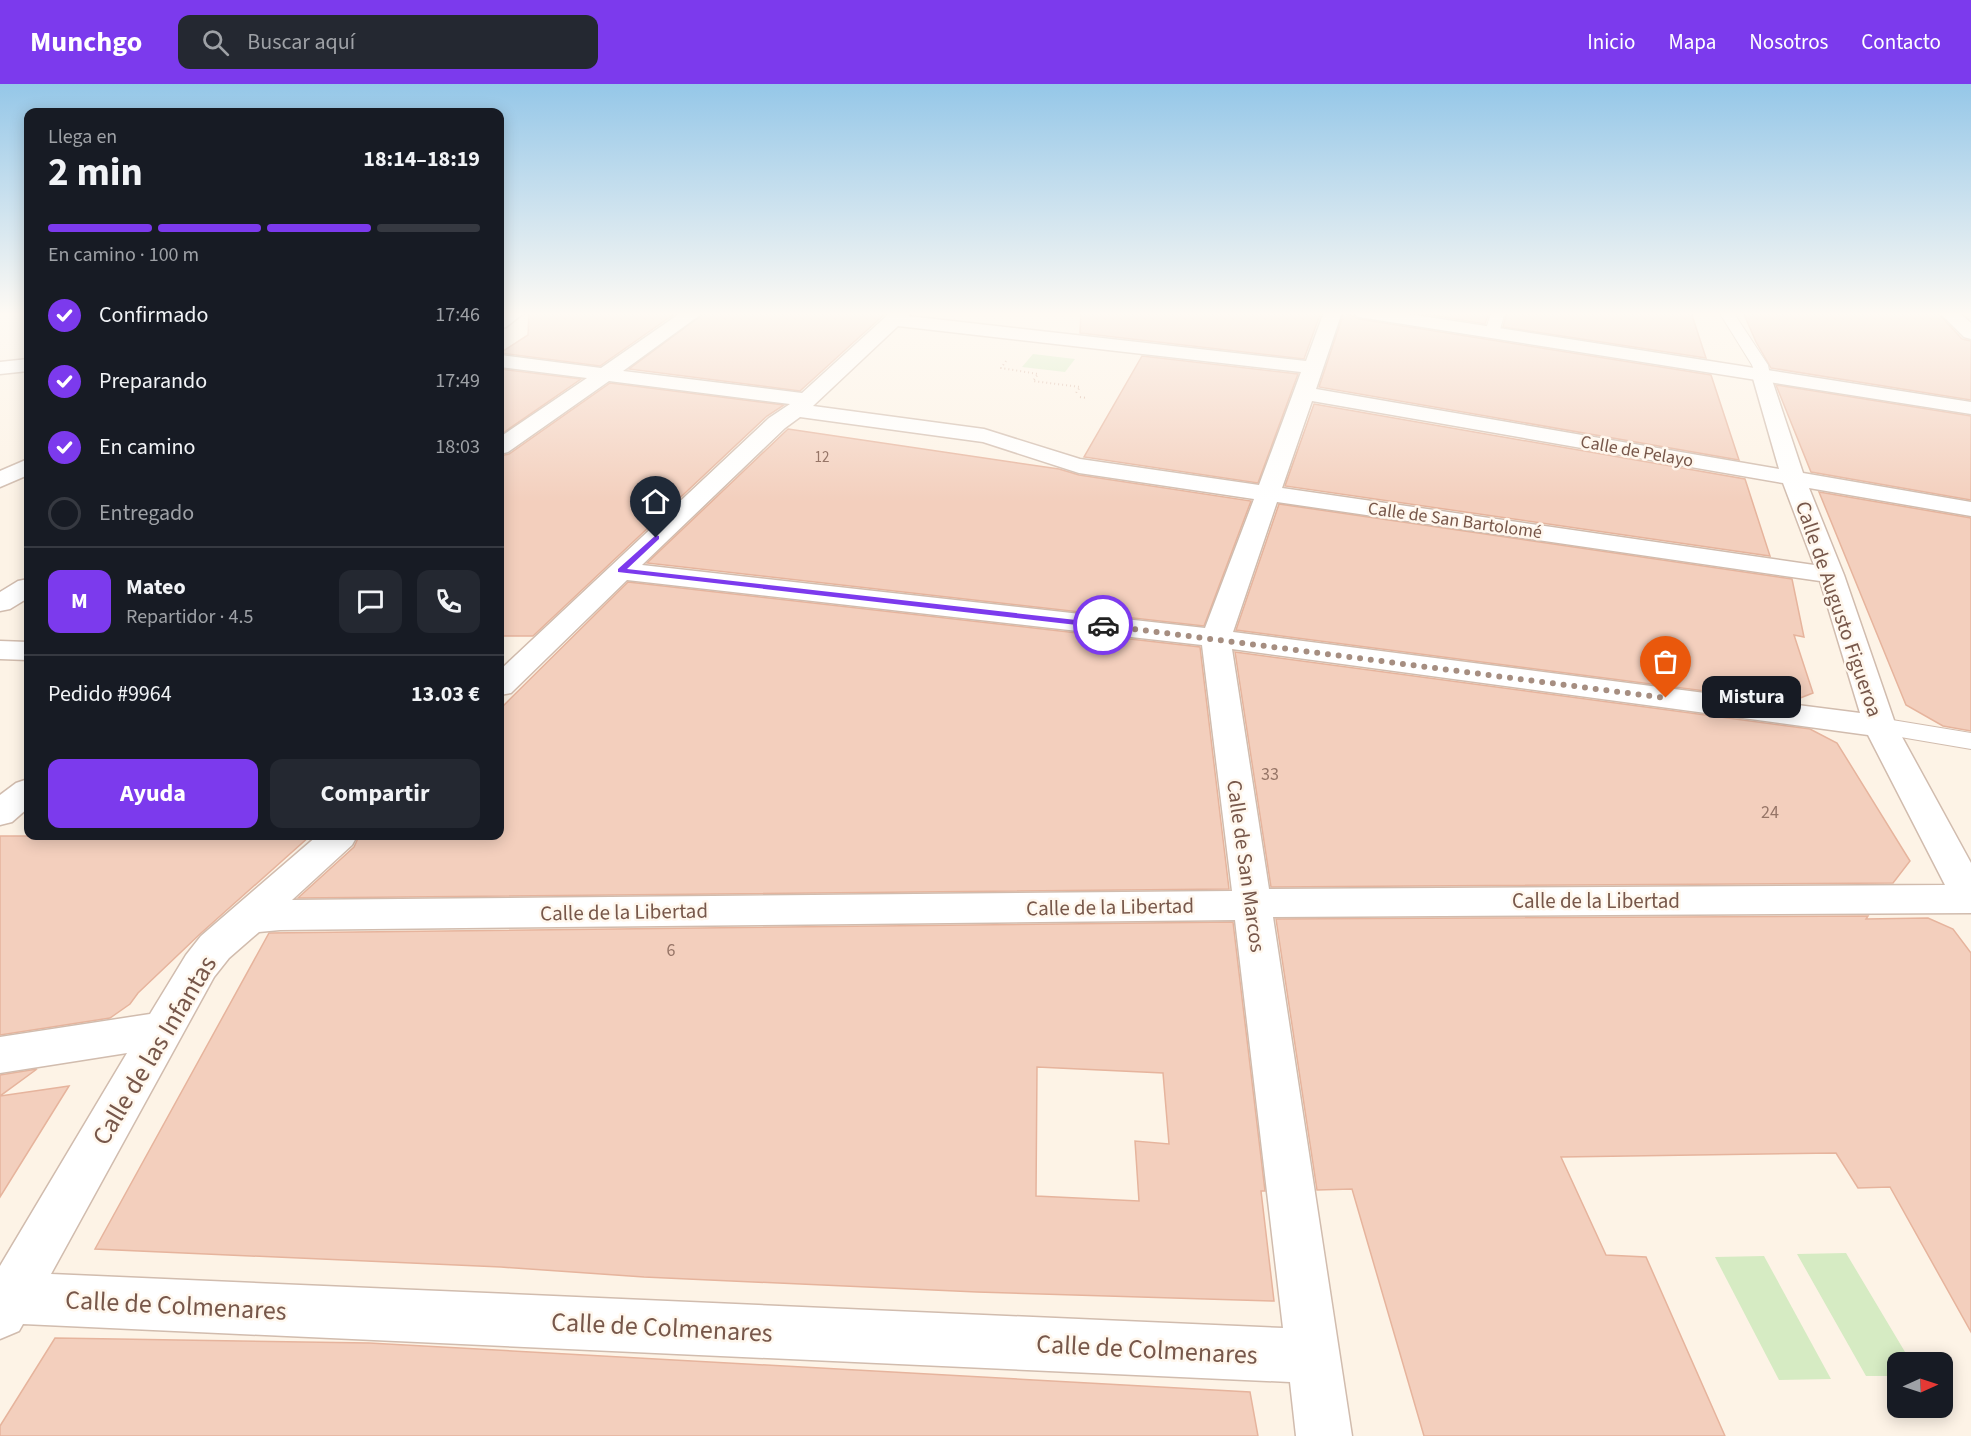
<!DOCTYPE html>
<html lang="es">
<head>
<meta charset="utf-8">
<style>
  :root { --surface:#171b24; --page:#242831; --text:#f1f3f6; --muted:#9ea1a6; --line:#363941; --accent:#7c3aed }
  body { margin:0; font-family:"Source Sans 3",sans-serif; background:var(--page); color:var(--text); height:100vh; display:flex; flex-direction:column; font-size:22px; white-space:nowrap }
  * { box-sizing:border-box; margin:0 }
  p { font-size:20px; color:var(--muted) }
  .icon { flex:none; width:33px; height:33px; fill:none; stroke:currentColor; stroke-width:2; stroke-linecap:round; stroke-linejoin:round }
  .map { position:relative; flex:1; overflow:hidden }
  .drawer { position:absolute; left:24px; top:24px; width:480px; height:732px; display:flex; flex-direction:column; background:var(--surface); border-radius:12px; box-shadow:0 3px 15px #0003 }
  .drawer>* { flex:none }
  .needle { width:39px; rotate:87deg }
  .buttons { position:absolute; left:1887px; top:1268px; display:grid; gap:12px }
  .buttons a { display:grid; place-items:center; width:66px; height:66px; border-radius:12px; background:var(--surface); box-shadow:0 3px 15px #0003; font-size:30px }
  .pin { position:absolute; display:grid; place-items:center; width:51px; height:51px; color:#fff; margin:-62px -26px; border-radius:50% 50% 50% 0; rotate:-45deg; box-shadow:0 0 6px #0007 }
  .pin .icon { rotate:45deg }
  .courier { position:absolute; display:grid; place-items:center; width:60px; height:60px; margin:-30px; border:4px solid #7c3aed; border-radius:50%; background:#fff; color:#222; box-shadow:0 2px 8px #0007 }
  .bubble { position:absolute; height:42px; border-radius:12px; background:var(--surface); box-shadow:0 3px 15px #0003; font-size:20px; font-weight:700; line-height:42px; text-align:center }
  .summary em { font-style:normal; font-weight:700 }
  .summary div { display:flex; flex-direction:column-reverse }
  .summary { display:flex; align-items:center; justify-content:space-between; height:102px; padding:0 24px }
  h1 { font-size:39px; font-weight:700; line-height:45px }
  .bar { display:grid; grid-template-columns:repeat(4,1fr); gap:9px 6px; align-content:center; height:72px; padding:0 24px }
  .bar i { height:8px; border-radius:4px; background:var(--line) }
  .bar .current { background:var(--accent) }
  .bar p { grid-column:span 4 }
  .line { display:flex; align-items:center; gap:15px; padding:0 24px; border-top:2px solid var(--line) }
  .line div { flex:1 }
  .round { display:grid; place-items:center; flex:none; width:63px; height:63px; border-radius:12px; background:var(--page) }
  ol { padding:0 24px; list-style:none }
  li { display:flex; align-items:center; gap:18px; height:66px }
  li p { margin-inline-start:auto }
  li .icon { padding:6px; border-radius:50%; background:var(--accent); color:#fff; stroke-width:4 }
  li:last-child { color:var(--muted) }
  li i { width:33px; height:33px; border:3px solid var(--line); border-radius:50% }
  .cta { display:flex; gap:12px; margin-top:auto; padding:12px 24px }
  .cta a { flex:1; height:69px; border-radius:12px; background:var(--accent); color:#fff; font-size:24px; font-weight:700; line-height:69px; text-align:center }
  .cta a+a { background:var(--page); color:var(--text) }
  header { display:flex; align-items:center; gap:36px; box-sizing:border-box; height:84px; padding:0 30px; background:var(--accent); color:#fff }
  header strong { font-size:28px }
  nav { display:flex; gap:33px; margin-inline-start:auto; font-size:21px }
  .search { width:420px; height:54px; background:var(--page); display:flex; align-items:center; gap:15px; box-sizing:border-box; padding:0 21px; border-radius:12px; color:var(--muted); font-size:22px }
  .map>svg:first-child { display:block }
  .green { fill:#d6ebc3 }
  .building { fill:#f3cfbd; stroke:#e6b49d; stroke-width:1.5; fill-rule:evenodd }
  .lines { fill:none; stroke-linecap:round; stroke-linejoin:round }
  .pedestrian-casing { stroke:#d1bcae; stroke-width:2 }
  .minor-casing { stroke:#d1bcae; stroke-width:3 }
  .tertiary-casing { stroke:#d1bcae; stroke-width:3 }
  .path { stroke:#d8b29f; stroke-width:2; stroke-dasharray:1 3; stroke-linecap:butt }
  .pedestrian { fill:#fff; fill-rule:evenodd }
  .minor { fill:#fff; fill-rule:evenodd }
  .tertiary { fill:#fff; fill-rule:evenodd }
  .route { fill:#7c3aed }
  .done { stroke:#a68e81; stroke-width:6; stroke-dasharray:0 10.8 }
  .labels { text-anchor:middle; stroke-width:5; stroke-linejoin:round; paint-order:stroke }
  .far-number-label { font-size:15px; fill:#967567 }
  .far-street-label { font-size:18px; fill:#77574a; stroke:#fff7ed }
  .number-label { font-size:18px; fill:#967567 }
  .street-label { font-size:21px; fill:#77574a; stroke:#fff7ed }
  .near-street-label { font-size:26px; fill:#77574a; stroke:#fff7ed }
</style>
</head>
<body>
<header>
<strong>Munchgo</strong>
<div class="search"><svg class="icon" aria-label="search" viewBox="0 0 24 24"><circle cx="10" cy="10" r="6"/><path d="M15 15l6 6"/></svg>Buscar aquí</div>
<nav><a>Inicio</a><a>Mapa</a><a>Nosotros</a><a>Contacto</a></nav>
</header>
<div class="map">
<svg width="1971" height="1352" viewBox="0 0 1971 1352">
  <rect width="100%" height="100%" fill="#fdf3e6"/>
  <!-- green -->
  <g class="green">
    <path d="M1033 270 1075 275 1065 288 1022 283Z"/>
    <path d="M1846 1169 1911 1278H1898L1897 1292H1866L1797 1170Z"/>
    <path d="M1764 1172 1831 1295 1779 1296 1715 1173Z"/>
  </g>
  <!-- building -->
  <g class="building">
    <path d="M529 228H677L600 282 500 269 528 251Z"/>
    <path d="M706 228H887L800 307 629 285Z"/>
    <path d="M1081 228H1321L1304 275 1080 249Z"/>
    <path d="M1344 228 1359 235 1711 291 1739 376 1319 303Z"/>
    <path d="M1414 228H1489L1485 240Z"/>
    <path d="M1507 228H1691L1706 274 1503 243Z"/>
    <path d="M1743 228H1937L1962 255 1971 257V316L1771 284 1756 258Z"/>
    <path d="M1142 272 1298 290 1258 399 1084 373Z"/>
    <path d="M500 285 581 295 500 351Z"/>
    <path d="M610 299 784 321 767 332 533 552H500V372L509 370Z"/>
    <path d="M1776 301 1971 332V416L1811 388Z"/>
    <path d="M1314 320 1745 395 1770 472 1285 402Z"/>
    <path d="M788 345 1059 385 1079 391 1251 417 1204 542 647 479Z"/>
    <path d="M1819 408 1971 434V647L1943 642 1906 621Z"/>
    <path d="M1279 420 1792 495 1804 553 1794 551 1813 609 1790 618 1236 546Z"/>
    <path d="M628 498 1200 563 1229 805 298 814 354 763 359 752H500V625Z"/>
    <path d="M1235 568 1810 645 1837 659 1910 777 1893 799 1271 803Z"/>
    <path d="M0 752H310L200 850 138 909 130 920 110 934 0 951Z"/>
    <path d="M1868 832 1866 835 1928 834 1953 845 1971 869V1248L1890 1103 1858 1104 1836 1069 1561 1073 1606 1171 1646 1173 1725 1352H1424L1352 1105 1317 1106 1276 835Z"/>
    <path d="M1233 838 1265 1107H1261L1274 1217 977 1208 644 1193 501 1183 95 1165 269 849ZM1037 983 1163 989 1169 1060 1135 1057 1139 1117 1036 1112Z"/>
    <path d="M37 985 0 1012V991Z"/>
    <path d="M69 1002 0 1113V1012Z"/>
    <path d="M55 1254 369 1259 1250 1308 1258 1352H0V1342Z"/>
  </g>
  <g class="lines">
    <!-- pedestrian casing -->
    <g class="pedestrian-casing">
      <g id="pedestrian">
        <path d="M1491 228H1505L1499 249 1492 253 1485 249Z"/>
        <path d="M1719 228H1733L1768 281 1770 291 1767 294H1757L1752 281Z"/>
        <path d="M1880 634 1971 649V665L1871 648 1868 642 1871 636Z"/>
      </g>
    </g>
    <!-- minor casing -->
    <g class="minor-casing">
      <g id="minor">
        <path d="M682 228H704L623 287 802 309 891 228H911L908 232 1306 277 1324 228H1342L1316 305 1779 385 1752 291 1755 287H1769L1803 389 1971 418V432L1809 404 1844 491 1896 642 1971 779V829L1273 833 1352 1352H1296L1290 1298 23 1240 19 1247 0 1255V1182L127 969 0 989V953L150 930 186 871 201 852 317 752H357L352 761 292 816 1232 807 1202 561 627 496 511 609 500 611V586L769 334 790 320 609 297 508 368 500 370V353L587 294 500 283V271L601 284ZM898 242 1301 288 1259 401 1080 375 984 345 813 322ZM1312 317 1783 399 1814 481 1282 404ZM800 333 983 358 1079 389 1254 415 1205 544 642 481 785 344ZM1277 418 1820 497 1860 629 1233 548ZM1232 565 1868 651 1945 801 1269 805ZM1235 836 1283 1244 51 1190 214 893 229 874 259 848 280 846Z"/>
        <path d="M1939 228H1959L1971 239V255L1964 253Z"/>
        <path d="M28 275V287L0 290V278Z"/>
        <path d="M28 375V391L0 403V387Z"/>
        <path d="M0 557 28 558V576L0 575Z"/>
        <path d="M28 695V724L12 738 0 741V711L16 699Z"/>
      </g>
    </g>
    <!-- tertiary casing -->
    <g class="tertiary-casing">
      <g id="tertiary">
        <path d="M503 228H525L506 243 500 244V231Z"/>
        <path d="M1350 228H1396L1971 318V330L1359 233Z"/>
        <path d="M28 495V514L10 525 0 527V508L18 497Z"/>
      </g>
    </g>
    <!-- path -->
    <g class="path">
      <path d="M1006 277 1001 284 1038 290 1033 297 1080 303 1076 309"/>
      <path d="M1080 313 1087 314"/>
    </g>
    <!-- pedestrian -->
    <use href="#pedestrian" class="pedestrian"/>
    <!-- minor -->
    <use href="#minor" class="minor"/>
    <!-- tertiary -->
    <use href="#tertiary" class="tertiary"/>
  </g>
  <!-- sky -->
  <linearGradient id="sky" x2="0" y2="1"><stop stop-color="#95c7e8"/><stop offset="0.55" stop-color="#fefaf4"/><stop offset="1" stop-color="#fefaf4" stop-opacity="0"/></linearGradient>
  <rect width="1971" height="418" fill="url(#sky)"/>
  <!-- route -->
  <path class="route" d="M656 451 659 452V455L627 485 1103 539 1107 541 1103 544 618 488V485Z"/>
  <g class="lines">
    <!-- done -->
    <path class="done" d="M1103 541 1666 614"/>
  </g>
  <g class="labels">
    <!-- far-number labels -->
    <g class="far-number-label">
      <text x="822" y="378">12</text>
    </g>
    <!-- far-street labels -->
    <g class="far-street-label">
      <text transform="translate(1637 367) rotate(10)" y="6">Calle de Pelayo</text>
      <text transform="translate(1455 436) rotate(8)" y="6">Calle de San Bartolomé</text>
    </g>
    <!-- number labels -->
    <g class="number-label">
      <text x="1270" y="696">33</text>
      <text x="1770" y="734">24</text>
      <text x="671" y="872">6</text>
    </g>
    <!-- street labels -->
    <g class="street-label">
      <text transform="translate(1839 525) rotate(71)" y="7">Calle de Augusto Figueroa</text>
      <text transform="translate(1246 782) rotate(82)" y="7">Calle de San Marcos</text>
      <text x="1596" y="824">Calle de la Libertad</text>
      <text transform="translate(1110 823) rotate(-1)" y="7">Calle de la Libertad</text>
      <text transform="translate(624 828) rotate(-1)" y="7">Calle de la Libertad</text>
    </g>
    <!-- near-street labels -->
    <g class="near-street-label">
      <text transform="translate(154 966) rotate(-59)" y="9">Calle de las Infantas</text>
      <text transform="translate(176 1221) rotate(3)" y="9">Calle de Colmenares</text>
      <text transform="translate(662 1243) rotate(3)" y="9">Calle de Colmenares</text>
      <text transform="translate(1147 1265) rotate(3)" y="9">Calle de Colmenares</text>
    </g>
  </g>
</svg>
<div class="buttons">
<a><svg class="needle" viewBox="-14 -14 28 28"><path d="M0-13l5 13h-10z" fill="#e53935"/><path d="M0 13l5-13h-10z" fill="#9ea1a6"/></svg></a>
</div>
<div class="pin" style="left:1666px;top:614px;background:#ea580c"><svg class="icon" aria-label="bag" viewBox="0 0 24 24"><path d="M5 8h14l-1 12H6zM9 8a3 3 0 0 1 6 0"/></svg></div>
<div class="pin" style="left:656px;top:454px;background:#1f2937"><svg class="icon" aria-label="home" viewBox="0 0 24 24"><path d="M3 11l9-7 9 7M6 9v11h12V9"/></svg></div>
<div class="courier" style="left:1103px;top:541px"><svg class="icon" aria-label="car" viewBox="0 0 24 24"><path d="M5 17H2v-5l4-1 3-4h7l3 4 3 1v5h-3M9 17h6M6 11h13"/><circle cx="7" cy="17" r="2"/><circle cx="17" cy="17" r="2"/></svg></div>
<div class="bubble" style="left:1702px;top:592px;width:99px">Mistura</div>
<section class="drawer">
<div class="summary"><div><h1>2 min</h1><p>Llega en</p></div><em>18:14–18:19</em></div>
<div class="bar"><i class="current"></i><i class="current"></i><i class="current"></i><i></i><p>En camino · 100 m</p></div>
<ol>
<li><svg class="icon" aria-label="check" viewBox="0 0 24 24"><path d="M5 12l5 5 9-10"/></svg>Confirmado<p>17:46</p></li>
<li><svg class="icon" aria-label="check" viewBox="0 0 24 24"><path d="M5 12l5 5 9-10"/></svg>Preparando<p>17:49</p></li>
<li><svg class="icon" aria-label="check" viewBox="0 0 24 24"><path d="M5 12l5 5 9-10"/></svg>En camino<p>18:03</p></li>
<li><i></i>Entregado</li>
</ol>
<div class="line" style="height:108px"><b class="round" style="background:var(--accent);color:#fff">M</b><div><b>Mateo</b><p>Repartidor · 4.5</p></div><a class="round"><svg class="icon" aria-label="chat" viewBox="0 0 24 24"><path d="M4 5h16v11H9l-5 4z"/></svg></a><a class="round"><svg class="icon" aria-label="phone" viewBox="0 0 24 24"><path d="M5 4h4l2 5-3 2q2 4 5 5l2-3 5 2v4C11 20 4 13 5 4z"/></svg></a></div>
<div class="line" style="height:78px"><div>Pedido #9964</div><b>13.03 €</b></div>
<div class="cta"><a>Ayuda</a><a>Compartir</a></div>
</section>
</div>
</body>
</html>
